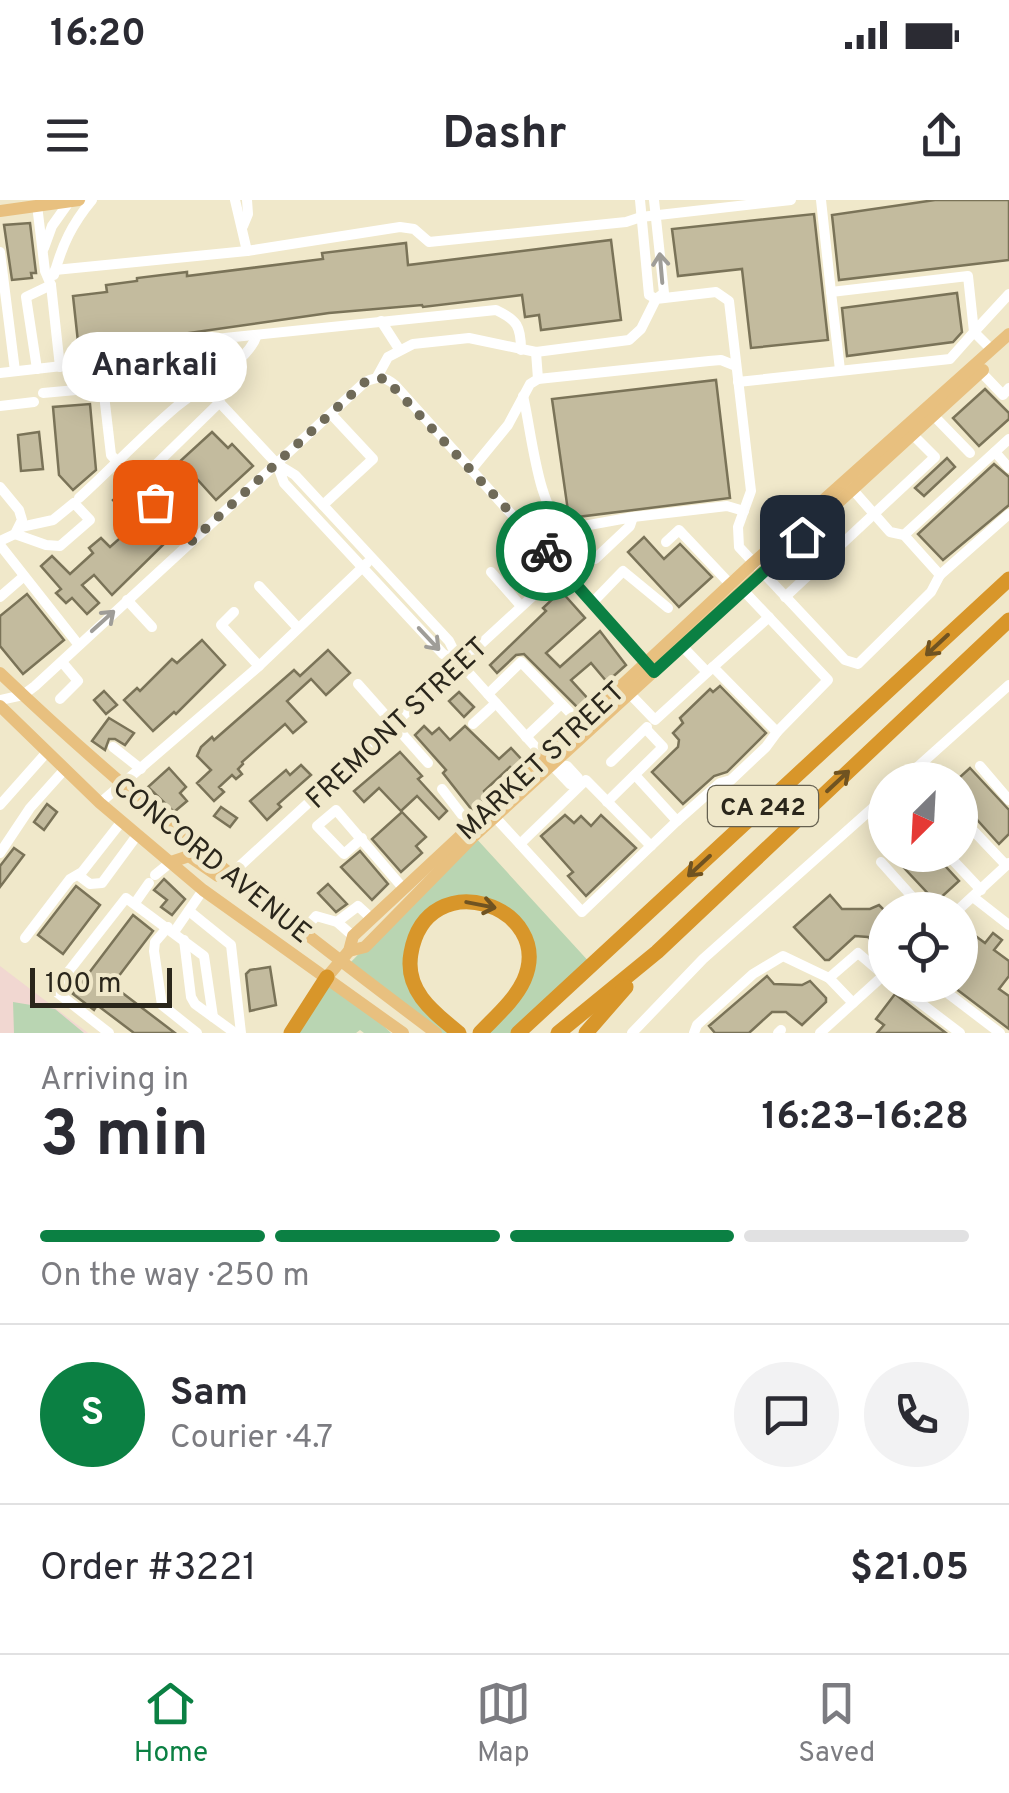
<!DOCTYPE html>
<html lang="en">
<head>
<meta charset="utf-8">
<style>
  :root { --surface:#fff; --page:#f2f2f3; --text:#2b2b33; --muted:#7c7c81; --line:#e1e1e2; --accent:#0b8043 }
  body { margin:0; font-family:Overpass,sans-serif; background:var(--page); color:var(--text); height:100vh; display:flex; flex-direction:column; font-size:38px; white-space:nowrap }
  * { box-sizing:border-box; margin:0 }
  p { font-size:32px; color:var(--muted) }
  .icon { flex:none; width:55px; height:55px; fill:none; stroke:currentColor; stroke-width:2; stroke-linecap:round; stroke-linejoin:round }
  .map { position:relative; height:833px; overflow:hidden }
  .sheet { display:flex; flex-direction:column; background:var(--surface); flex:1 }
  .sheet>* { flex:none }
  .needle { width:65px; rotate:204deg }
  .tools { position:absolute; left:868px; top:562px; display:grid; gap:20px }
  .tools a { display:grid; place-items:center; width:110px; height:110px; border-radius:50%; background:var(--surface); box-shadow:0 5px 25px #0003; font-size:50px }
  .scale { position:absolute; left:30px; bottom:25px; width:142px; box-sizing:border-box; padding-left:10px; border:5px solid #2a261b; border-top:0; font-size:28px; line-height:35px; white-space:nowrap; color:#2a261b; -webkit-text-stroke:8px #f0e8ca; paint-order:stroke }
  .pin { position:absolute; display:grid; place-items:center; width:85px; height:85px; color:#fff; margin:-42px; border-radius:20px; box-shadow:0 5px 15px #0006 }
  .courier { position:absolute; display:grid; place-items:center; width:100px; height:100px; margin:-50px; border:8px solid #0b8043; border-radius:50%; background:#fff; color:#222; box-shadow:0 2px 12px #0007 }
  .bubble { position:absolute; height:70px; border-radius:35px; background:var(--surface); box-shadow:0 5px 25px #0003; font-size:32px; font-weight:700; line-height:70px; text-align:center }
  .headline em { font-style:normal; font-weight:700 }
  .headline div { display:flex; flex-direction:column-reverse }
  .headline { display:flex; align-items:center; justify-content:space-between; height:170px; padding:0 40px }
  h1 { font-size:65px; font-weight:700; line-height:75px }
  .bar { display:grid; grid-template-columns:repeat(4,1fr); gap:15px 10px; align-content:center; height:120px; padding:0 40px }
  .bar i { height:12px; border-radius:8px; background:var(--line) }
  .bar .current { background:var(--accent) }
  .bar p { grid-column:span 4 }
  .line { display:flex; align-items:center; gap:25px; padding:0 40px; border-top:2px solid var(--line) }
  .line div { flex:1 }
  .round { display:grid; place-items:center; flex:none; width:105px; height:105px; border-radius:52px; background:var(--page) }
  .status { display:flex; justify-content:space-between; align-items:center; height:70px; padding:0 50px; background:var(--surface); direction:ltr }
  .status svg { height:28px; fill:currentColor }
  header { display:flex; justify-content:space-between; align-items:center; height:130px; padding:0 40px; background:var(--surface); font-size:45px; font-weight:700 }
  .tabs { display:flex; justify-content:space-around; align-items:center; height:140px; border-top:2px solid var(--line); background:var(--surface); font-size:28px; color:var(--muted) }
  .tabs a { display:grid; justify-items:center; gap:5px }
  .tabs .current { color:var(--accent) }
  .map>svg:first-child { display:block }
  .education { fill:#f1d7d1 }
  .green { fill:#b9d5b2 }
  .building { fill:#c3bb9e; stroke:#7a7358; stroke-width:2.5 }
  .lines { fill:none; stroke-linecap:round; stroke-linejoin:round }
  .minor { stroke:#fff; stroke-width:10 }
  .major { stroke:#e8c07f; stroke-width:12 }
  .highway { stroke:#d8962a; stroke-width:15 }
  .oneway { stroke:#9f9d98 }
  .oneway2 { stroke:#705321 }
  .done { stroke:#6f6a58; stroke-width:10; stroke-dasharray:0 18 }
  .route { stroke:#0b8043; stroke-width:12 }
  .labels { text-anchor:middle; stroke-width:10; stroke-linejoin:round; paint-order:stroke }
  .shield { fill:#f0e8ca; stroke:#656050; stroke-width:2.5 }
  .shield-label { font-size:25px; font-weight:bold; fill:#2a261b }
  .street-label { font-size:28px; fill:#2a261b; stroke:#f0e8ca }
</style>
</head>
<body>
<div class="status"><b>16:20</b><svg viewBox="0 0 49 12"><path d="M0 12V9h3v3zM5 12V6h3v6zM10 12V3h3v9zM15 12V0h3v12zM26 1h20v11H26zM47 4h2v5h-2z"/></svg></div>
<header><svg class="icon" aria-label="menu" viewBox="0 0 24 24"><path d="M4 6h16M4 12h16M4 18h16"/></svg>Dashr<svg class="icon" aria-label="share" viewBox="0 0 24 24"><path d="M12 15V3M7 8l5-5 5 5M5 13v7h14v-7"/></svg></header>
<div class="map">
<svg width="1009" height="833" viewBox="0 0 1009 833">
  <rect width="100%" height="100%" fill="#f0e8ca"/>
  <!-- education -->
  <path class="education" d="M0 766 88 833H0Z"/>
  <!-- green -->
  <g class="green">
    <path d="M474 636 592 765 518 833H480L516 794 528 758 513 720 475 701 421 724 415 788 459 833H435L347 766Z"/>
    <path d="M327 777 387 829 391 833H364L360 830 356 833H291Z"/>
    <path d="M13 802 55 809 84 833H14Z"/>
  </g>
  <!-- building -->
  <g class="building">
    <path d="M935 0H1009V60L839 80 832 15Z"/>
    <path d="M814 14 828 140 751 148 742 69 678 76 672 29Z"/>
    <path d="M30 23 36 73H31L32 78 12 80 4 25Z"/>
    <path d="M611 40 621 120 541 130 539 115 525 117 522 95 423 107 422 105 329 113 147 139 78 142 73 96 107 92 106 85 137 81V78L187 72V76L323 59 322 53 406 43 408 65Z"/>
    <path d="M957 93 962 132 953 142 847 156 842 108Z"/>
    <path d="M716 180 730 298 569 318 552 199Z"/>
    <path d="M985 189 1009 213V219L979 246 953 218Z"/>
    <path d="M90 204 96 270 73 290 59 275 53 207Z"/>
    <path d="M39 232 43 269 21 271 18 235Z"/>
    <path d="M212 232 228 248 232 244 253 266 216 300 196 278 169 303 153 286Z"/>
    <path d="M947 258 955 267 924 296 915 288Z"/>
    <path d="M994 264 1009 277V305L943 360 918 334Z"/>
    <path d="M121 293 166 342 112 395 94 375 82 385 99 403 87 414 72 398 66 403 56 393 61 389 41 366 52 356 70 374 93 353 89 348 101 338 110 347 135 325 113 300Z"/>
    <path d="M644 337 664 359 680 344 712 377 679 407 628 352Z"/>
    <path d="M561 391 585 418 546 453 560 467 600 431 626 465 607 482 591 463 571 480 590 501 580 510 524 454 516 455 497 473 490 465 546 411 543 408Z"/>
    <path d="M27 394 64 440 23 474 0 446V416Z"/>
    <path d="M202 440 225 465 176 514 174 512 153 531 124 500 137 488 140 491 172 459 177 463Z"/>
    <path d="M328 450 350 473 326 495 311 479 287 501 306 522 293 533 285 524 242 562 243 564 238 569 242 574 236 579 232 575 219 587 224 592 214 601 197 583 211 570 197 556 201 547 212 537 214 540 294 470 300 476Z"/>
    <path d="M720 486 766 533 727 572 714 576 683 604 652 572 678 547 679 540 673 533 683 523 680 518 710 489 713 492Z"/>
    <path d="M104 491 117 505 106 514 94 500Z"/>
    <path d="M459 492 474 507 464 517 449 501Z"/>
    <path d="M109 518 134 533 125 545 115 539H109L105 550 92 541Z"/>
    <path d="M424 526 432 534 439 528 450 540 465 526 499 559 511 548 524 562 514 571 510 567 484 591 487 597 472 610 443 573 446 570 415 535Z"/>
    <path d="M400 552 422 576 418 579 447 611 439 619 417 596 401 611 379 588 364 602 354 591Z"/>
    <path d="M301 565 311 575 278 604 281 607 267 620 250 601 286 570 290 575Z"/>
    <path d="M169 568 186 587 180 593 187 601 174 612 148 587Z"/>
    <path d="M970 568 1009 610V634L999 644 970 612 960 617V577Z"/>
    <path d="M47 604 57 612 44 630 34 622Z"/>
    <path d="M221 607 237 618 230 627 214 616Z"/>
    <path d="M402 612 426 637 416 646 422 653 401 672 372 639Z"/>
    <path d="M565 615 574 623 581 616 591 626 601 615 636 648 586 696 568 676 573 672 541 636Z"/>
    <path d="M14 648 24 655 0 687V666Z"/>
    <path d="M360 651 388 684 372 700 341 667Z"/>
    <path d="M892 655H935L959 681 936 702Z"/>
    <path d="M164 679 185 699 172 715 161 707 167 700 154 690Z"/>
    <path d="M328 684 347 704 336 712 318 693Z"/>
    <path d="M76 686 100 705 63 754 38 735Z"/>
    <path d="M830 695 842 709H870L879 705 885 711V750L879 749 868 737 855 736 829 760H825L794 727Z"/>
    <path d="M133 715 153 731 112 785 175 833H134L97 805 94 810 73 794Z"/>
    <path d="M966 729 985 743 993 733 1002 740 994 750 1009 761V776L999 789 1009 796V829L951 785H960V737Z"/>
    <path d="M270 767 276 805 250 811 246 774 250 770Z"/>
    <path d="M767 776 774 784 802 785 810 781 826 798V802L802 825 786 812H772L749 833H715L709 826Z"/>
    <path d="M895 794 922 815 946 833H877L884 825 876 819Z"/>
  </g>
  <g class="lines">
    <!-- minor -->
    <g class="minor">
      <path d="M235 0 247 51 400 27 414 29 429 42 626 22 641 17 791 0"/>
      <path d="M640 0 649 95 656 99 664 93 654 0"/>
      <path d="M821 0 831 92"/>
      <path d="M37 5 45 71 51 85 60 167"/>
      <path d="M243 26 248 14 247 0"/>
      <path d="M44 48 52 26 69 2"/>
      <path d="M0 52 15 171"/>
      <path d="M55 70 247 51"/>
      <path d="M54 75C62 45 72 24 92 0"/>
      <path d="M381 121 399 149"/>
      <path d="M215 139 496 110C517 120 521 126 521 150"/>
      <path d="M215 139 234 162"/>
      <path d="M37 169 26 97 51 85"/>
      <path d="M840 170 831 92 968 76 974 132 1009 94"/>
      <path d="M981 172 1003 195 1009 188"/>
      <path d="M0 173 168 154 177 157 277 264 295 275 449 441 460 463 443 454 284 283 277 264"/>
      <path d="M377 177 388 157 413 144 469 138 536 152 629 140 641 129 656 99 716 92 729 101 751 291 738 327 739 347 845 460 858 464 931 392 940 375 904 335 890 332 853 290"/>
      <path d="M538 179 709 161 721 160 736 166"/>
      <path d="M738 182 950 159 974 132 992 150"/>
      <path d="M103 186 111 255 137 283"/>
      <path d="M43 193 120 186 118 160"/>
      <path d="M523 196C531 227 538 316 567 329"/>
      <path d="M0 206 34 202"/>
      <path d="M934 216 970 253"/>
      <path d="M995 252 1009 268"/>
      <path d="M471 270 508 225 530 184 538 179 536 152"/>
      <path d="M0 287 19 310 22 320 15 334 0 341"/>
      <path d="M79 298C112 268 143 235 176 207 199 187 248 163 257 135"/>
      <path d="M323 305 373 259 331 214"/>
      <path d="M633 317 727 306 744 311"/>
      <path d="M15 334 46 345 60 346 90 320 74 303 53 320 21 327"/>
      <path d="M904 335 1009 239"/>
      <path d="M192 341 137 283 220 202"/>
      <path d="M666 342 679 330 731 385"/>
      <path d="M0 345 78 444"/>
      <path d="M491 372 521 406"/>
      <path d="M940 375 1009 314"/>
      <path d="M259 386 298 428"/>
      <path d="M743 390 828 480 777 532"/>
      <path d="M0 397 23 377"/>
      <path d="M785 397 935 257 913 235"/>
      <path d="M127 400 152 427"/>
      <path d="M593 402 623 371 668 408"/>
      <path d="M234 412 221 425 259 466"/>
      <path d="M682 446 707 472"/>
      <path d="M460 463 548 561"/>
      <path d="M713 467 769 417"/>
      <path d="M358 484 428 563"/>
      <path d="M488 494 521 462 580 523"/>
      <path d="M60 499 78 481 62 462"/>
      <path d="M0 500 23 495 35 486 365 182C379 176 384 176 395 185L650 468"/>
      <path d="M473 524 496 503"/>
      <path d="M526 537 561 504"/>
      <path d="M113 547 141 569"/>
      <path d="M611 562 647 527"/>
      <path d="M552 565 567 566 578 578 579 586 570 584Z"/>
      <path d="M980 566 1009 600"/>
      <path d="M635 575 677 621"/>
      <path d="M903 580 1009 485"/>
      <path d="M442 589 475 632"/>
      <path d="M607 602 663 547 646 529"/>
      <path d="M100 603 258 467 367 363"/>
      <path d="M0 605 47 552"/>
      <path d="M495 617 582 712 677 621 720 583 731 580 766 547 777 532 713 467 655 520 630 494"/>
      <path d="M960 628 966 623 1006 665"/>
      <path d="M362 638 344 654 317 626 336 610 403 688"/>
      <path d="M520 644 586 580 651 646"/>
      <path d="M0 653 30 608 65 569"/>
      <path d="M948 655 981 690"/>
      <path d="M881 662 924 710"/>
      <path d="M78 675 90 684 102 683 138 634"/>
      <path d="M155 675 171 662"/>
      <path d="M229 676 585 348 595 359 630 326 633 317 567 329 585 348"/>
      <path d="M973 697 1009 725"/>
      <path d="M135 703 149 683"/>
      <path d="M958 710 1009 663"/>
      <path d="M189 711 231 745 241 833"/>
      <path d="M337 722 358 706 371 718"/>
      <path d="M168 727 155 742 154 751 162 805 197 833"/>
      <path d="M174 732 203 690"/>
      <path d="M302 732 316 716 337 722 353 736"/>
      <path d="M25 738 70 679 82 672 122 621"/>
      <path d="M184 740 191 797 195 804 235 833"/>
      <path d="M829 778 858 753 885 776"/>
      <path d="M897 785 960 833"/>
      <path d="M937 785 1000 833"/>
      <path d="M109 833 54 790 126 698 204 756 213 817"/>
      <path d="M632 833 703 759 885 597"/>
      <path d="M694 833 697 825 753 774 783 756 829 778 853 803"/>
      <path d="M778 833 781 830"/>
      <path d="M820 833 885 774"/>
    </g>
    <!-- major -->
    <g class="major">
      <path d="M0 11 79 0"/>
      <path d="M0 473C137 604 284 719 436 833"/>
      <path d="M0 506 100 603 203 690 403 833"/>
      <path d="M171 662 189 656 218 676"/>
      <path d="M349 751 365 747 474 636 983 170"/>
      <path d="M327 777 349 751 353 736 752 364 1009 134"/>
    </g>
    <!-- highway -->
    <g class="highway">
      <path d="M291 833 327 777"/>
      <path d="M459 833C433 812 404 790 411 753 427 662 556 706 524 780 515 800 495 817 480 833"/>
      <path d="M518 833 1009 379"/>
      <path d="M558 833 657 752 1009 420"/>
      <path d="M586 833 626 787"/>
    </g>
  </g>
  <!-- one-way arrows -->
  <defs><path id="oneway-shaft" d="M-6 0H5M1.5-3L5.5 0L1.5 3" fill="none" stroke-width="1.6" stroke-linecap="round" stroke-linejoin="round" transform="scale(2.5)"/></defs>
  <g class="oneway">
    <use href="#oneway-shaft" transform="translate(661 68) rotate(-95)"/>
    <use href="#oneway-shaft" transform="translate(103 421) rotate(-42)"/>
    <use href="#oneway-shaft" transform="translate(429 439) rotate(47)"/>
  </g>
  <g class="oneway2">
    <use href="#oneway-shaft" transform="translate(937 445) rotate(137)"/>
    <use href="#oneway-shaft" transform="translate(838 581) rotate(-43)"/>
    <use href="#oneway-shaft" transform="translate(699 666) rotate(137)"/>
    <use href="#oneway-shaft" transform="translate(481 705) rotate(11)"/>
  </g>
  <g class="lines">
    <!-- done -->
    <path class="done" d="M155 302 192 341 365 182 385 178 546 351"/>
    <!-- route -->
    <path class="route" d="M546 351 654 472 802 337"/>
  </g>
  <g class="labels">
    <!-- shield labels -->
    <rect class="shield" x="708" y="586" width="110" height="40" rx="8"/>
    <g class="shield-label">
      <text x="763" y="615">CA 242</text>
    </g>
    <!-- street labels -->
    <g class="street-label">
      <text transform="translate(396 522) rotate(-43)" y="10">FREMONT STREET</text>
      <text transform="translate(540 560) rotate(-43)" y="10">MARKET STREET</text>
      <text transform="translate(213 659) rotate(39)" y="10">CONCORD AVENUE</text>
    </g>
  </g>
</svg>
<div class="tools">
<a><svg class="needle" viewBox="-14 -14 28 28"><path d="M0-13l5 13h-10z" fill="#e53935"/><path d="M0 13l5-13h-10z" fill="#7c7c81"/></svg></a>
<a><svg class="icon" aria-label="locate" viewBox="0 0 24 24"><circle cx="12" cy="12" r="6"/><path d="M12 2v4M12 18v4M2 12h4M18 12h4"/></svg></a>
</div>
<div class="scale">100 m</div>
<div class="pin" style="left:155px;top:302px;background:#ea580c"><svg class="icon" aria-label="bag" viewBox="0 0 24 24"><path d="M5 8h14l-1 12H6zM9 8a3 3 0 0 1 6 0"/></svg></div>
<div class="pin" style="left:802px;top:337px;background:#1f2937"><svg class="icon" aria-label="home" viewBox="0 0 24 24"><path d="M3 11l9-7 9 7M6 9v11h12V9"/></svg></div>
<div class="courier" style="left:546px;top:351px"><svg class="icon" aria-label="bike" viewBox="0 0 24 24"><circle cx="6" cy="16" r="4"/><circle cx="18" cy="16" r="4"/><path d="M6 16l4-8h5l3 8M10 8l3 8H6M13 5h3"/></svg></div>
<div class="bubble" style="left:62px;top:132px;width:185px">Anarkali</div>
</div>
<section class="sheet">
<div class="headline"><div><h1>3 min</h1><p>Arriving in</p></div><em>16:23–16:28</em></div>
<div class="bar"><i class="current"></i><i class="current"></i><i class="current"></i><i></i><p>On the way · 250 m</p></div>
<div class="line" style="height:180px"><b class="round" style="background:var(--accent);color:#fff">S</b><div><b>Sam</b><p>Courier · 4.7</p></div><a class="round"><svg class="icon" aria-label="chat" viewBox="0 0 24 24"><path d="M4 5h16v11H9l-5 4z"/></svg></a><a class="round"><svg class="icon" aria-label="phone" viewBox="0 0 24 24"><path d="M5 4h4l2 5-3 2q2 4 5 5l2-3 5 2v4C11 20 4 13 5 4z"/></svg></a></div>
<div class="line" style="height:130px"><div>Order #3221</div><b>$21.05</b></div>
</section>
<nav class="tabs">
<a class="current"><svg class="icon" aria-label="home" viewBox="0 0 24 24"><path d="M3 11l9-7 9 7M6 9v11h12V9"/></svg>Home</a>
<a><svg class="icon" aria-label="map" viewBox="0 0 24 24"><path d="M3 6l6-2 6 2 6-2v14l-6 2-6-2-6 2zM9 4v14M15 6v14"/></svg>Map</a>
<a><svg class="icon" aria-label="saved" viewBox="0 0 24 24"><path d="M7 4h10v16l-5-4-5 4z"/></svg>Saved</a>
</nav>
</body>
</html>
